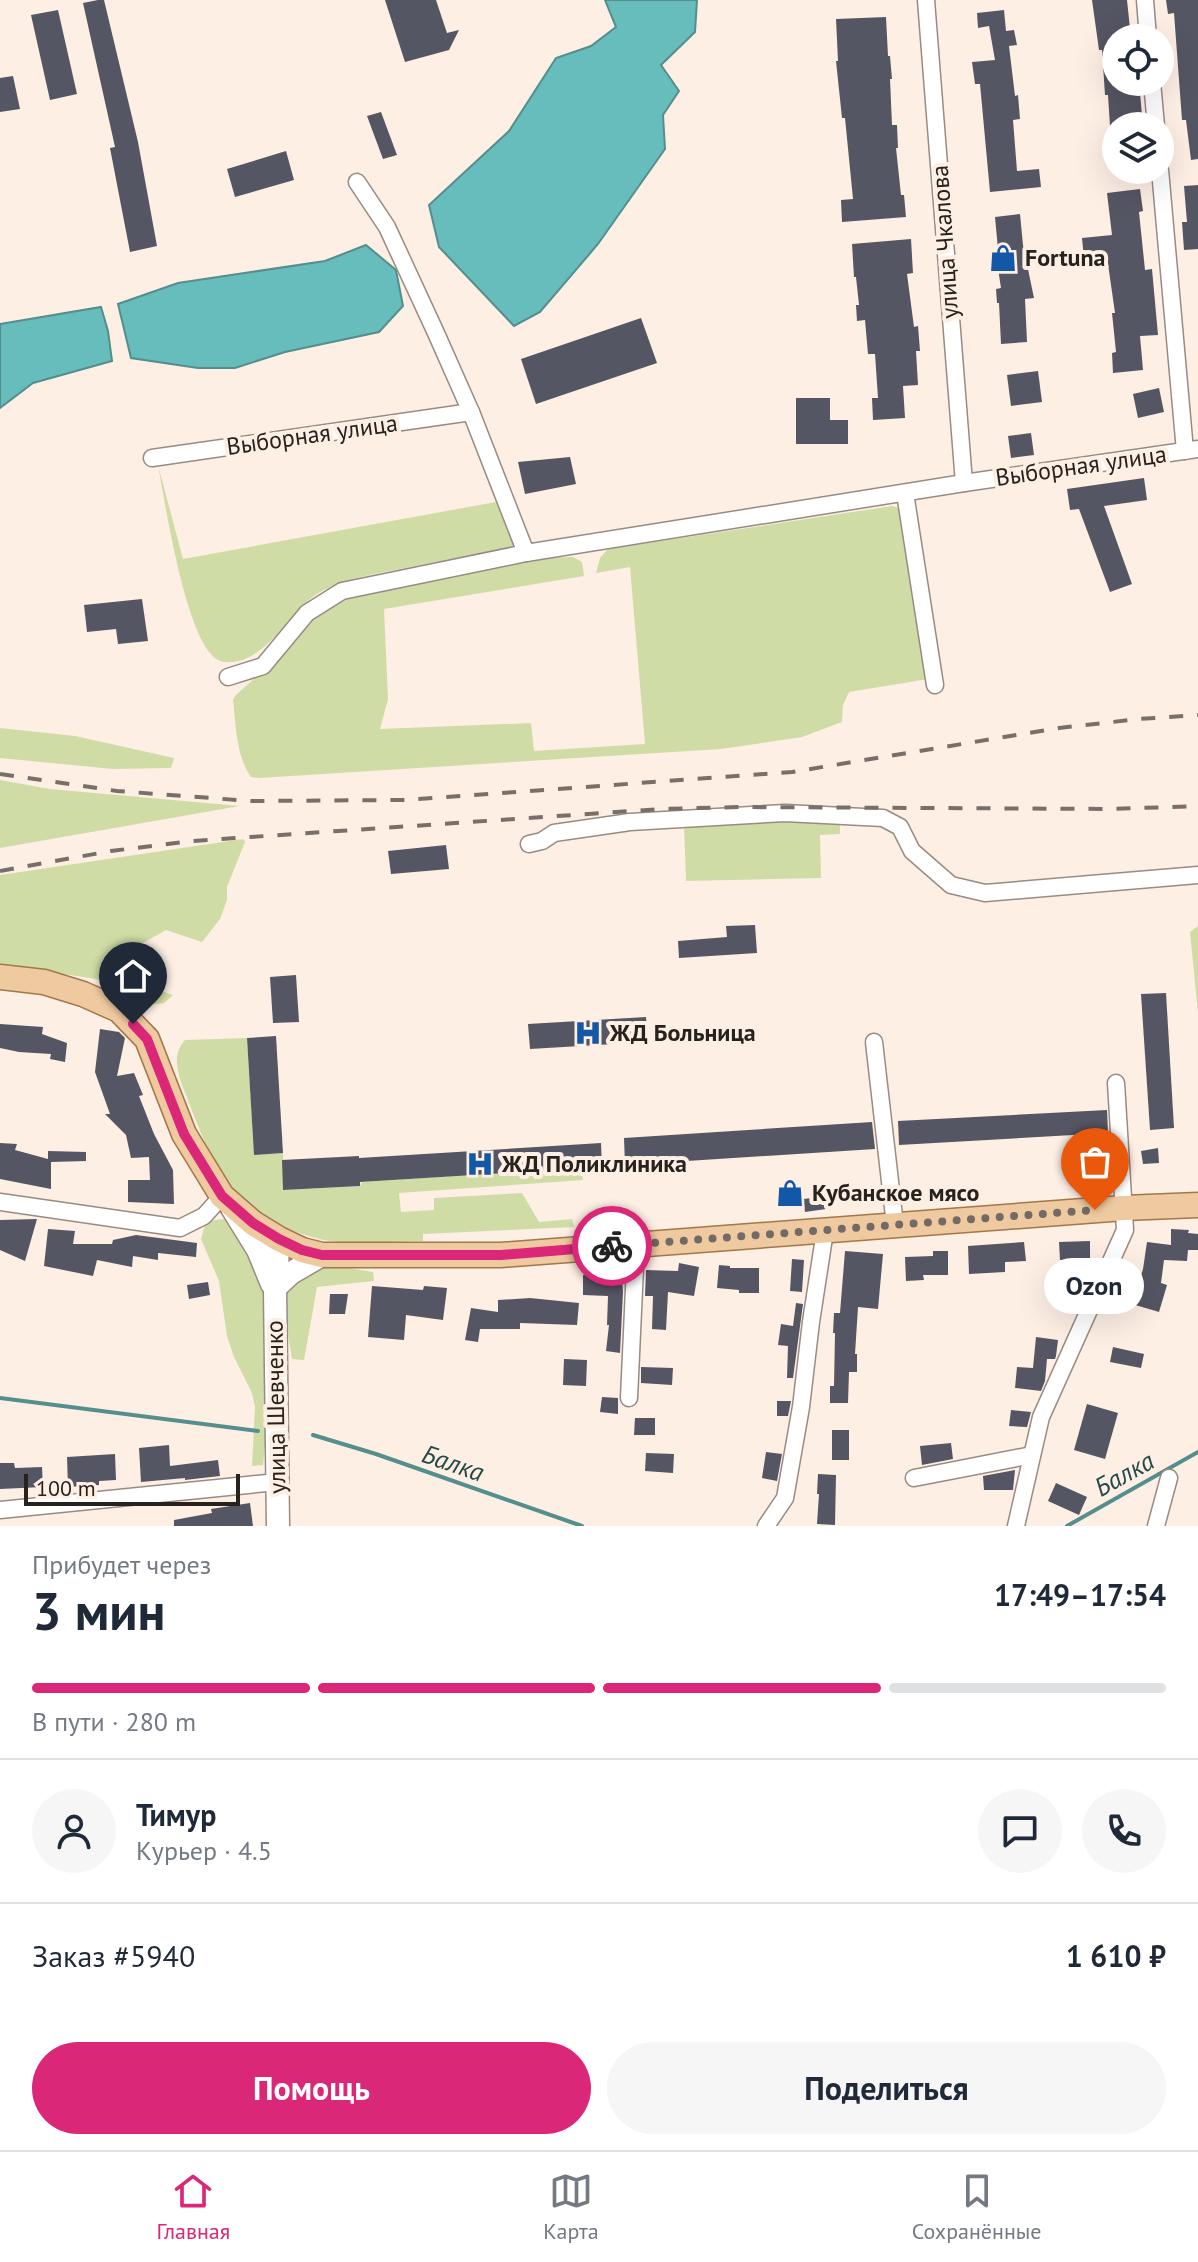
<!DOCTYPE html>
<html lang="ru">
<head>
<meta charset="utf-8">
<style>
  :root { --surface:#fff; --page:#f6f6f7; --text:#1f2937; --muted:#747a83; --line:#e0e1e3; --accent:#db2777 }
  body { margin:0; font-family:"PT Sans",sans-serif; background:var(--page); color:var(--text); height:100vh; display:flex; flex-direction:column; font-size:30px; white-space:nowrap }
  * { box-sizing:border-box; margin:0 }
  p { font-size:26px; color:var(--muted) }
  .icon { flex:none; width:44px; height:44px; fill:none; stroke:currentColor; stroke-width:2; stroke-linecap:round; stroke-linejoin:round }
  .map { position:relative; height:1526px; overflow:hidden }
  .panel { display:flex; flex-direction:column; background:var(--surface); flex:1 }
  .panel>* { flex:none }
  .controls { position:absolute; left:1102px; top:24px; display:grid; gap:16px }
  .controls a { display:grid; place-items:center; width:72px; height:72px; border-radius:50%; background:var(--surface); box-shadow:0 8px 32px #0002; font-size:40px }
  .scale { position:absolute; left:24px; bottom:20px; width:216px; box-sizing:border-box; padding-left:8px; border:4px solid #27221e; border-top:0; font-size:22px; line-height:28px; white-space:nowrap; color:#27221e; -webkit-text-stroke:6px #feefe5; paint-order:stroke }
  .pin { position:absolute; display:grid; place-items:center; width:68px; height:68px; color:#fff; margin:-82px -34px; border-radius:50% 50% 50% 0; rotate:-45deg; box-shadow:0 0 8px #0007 }
  .pin .icon { rotate:45deg }
  .courier { position:absolute; display:grid; place-items:center; width:80px; height:80px; margin:-40px; border:6px solid #db2777; border-radius:50%; background:#fff; color:#222; box-shadow:0 2px 10px #0007 }
  .bubble { position:absolute; height:56px; border-radius:28px; background:var(--surface); box-shadow:0 8px 32px #0002; font-size:26px; font-weight:700; line-height:56px; text-align:center }
  .headline em { font-style:normal; font-weight:700 }
  .headline div { display:flex; flex-direction:column-reverse }
  .headline { display:flex; align-items:center; justify-content:space-between; height:136px; padding:0 32px }
  h1 { font-size:52px; font-weight:700; line-height:60px }
  .bar { display:grid; grid-template-columns:repeat(4,1fr); gap:12px 8px; align-content:center; height:96px; padding:0 32px }
  .bar i { height:10px; border-radius:6px; background:var(--line) }
  .bar .selected { background:var(--accent) }
  .bar p { grid-column:span 4 }
  .line { display:flex; align-items:center; gap:20px; padding:0 32px; border-top:2px solid var(--line) }
  .line div { flex:1 }
  .round { display:grid; place-items:center; flex:none; width:84px; height:84px; border-radius:42px; background:var(--page) }
  .action { display:flex; gap:16px; margin-top:auto; padding:16px 32px }
  .action a { flex:1; height:92px; border-radius:48px; background:var(--accent); color:#fff; font-size:32px; font-weight:700; line-height:92px; text-align:center }
  .action a+a { background:var(--page); color:var(--text) }
  .tabs { display:flex; justify-content:space-around; align-items:center; height:112px; border-top:2px solid var(--line); background:var(--surface); font-size:22px; color:var(--muted) }
  .tabs a { display:grid; justify-items:center; gap:4px }
  .tabs .selected { color:var(--accent) }
  .map>svg:first-child { display:block }
  .green { fill:#d0dca5 }
  .water { fill:#67bcbc; stroke:#548e8d; stroke-width:2 }
  .lines { fill:none; stroke-linecap:round; stroke-linejoin:round }
  .stream { stroke:#548e8d; stroke-width:4 }
  .building { fill:#555663 }
  .minor-casing { stroke:#988b82; stroke-width:19 }
  .secondary-casing { stroke:#988b82; stroke-width:25 }
  .primary-casing { stroke:#a2774a; stroke-width:27 }
  .minor { stroke:#fff; stroke-width:16 }
  .secondary { stroke:#fff; stroke-width:22 }
  .primary { stroke:#efc9a0; stroke-width:24 }
  .rail { stroke:#776f68; stroke-width:4; stroke-dasharray:14 14; stroke-linecap:butt }
  .done { stroke:#726a64; stroke-width:8; stroke-dasharray:0 14.4 }
  .route { stroke:#db2777; stroke-width:10 }
  .labels { text-anchor:middle; stroke-width:8; stroke-linejoin:round; paint-order:stroke }
  .street-label { font-size:24px; fill:#27221e; stroke:#feefe5 }
  .poi-label { font-size:24px; font-weight:bold; fill:#27221e; stroke:#feefe5; text-anchor:start }
  .water-label { font-size:26px; font-style:italic; fill:#234a4a; stroke:#feefe5 }
</style>
</head>
<body>
<div class="map">
<svg width="1198" height="1526" viewBox="0 0 1198 1526">
  <rect width="100%" height="100%" fill="#feefe5"/>
  <!-- green -->
  <g class="green">
    <path d="M462 415 466 416 516 541 514 547C476 554 438 561 400 569 374 574 347 578 324 590 292 606 279 643 247 658 239 662 226 664 218 660 186 643 165 502 158 465L183 559 496 502Z"/>
    <path d="M892 506 899 508 928 679 849 692 843 705 842 722 802 737 721 749 259 778 251 777C236 756 236 726 233 700L235 696 265 669 278 651 334 598 540 558 573 557 582 562 584 576 384 609 388 699 380 729 531 723 534 751 645 744 630 567 596 573 600 558 608 549Z"/>
    <path d="M0 728 75 736 174 758 171 768 113 769 0 758Z"/>
    <path d="M0 780 50 789 240 806 0 848Z"/>
    <path d="M840 820V834L820 835 821 878 686 881 684 824Z"/>
    <path d="M243 839 245 842 227 887V900L220 919 202 942 166 930 136 947 127 979 173 995 164 1003 149 1005 124 991 96 979 0 964V875Z"/>
    <path d="M1198 926V1013L1190 932Z"/>
    <path d="M247 1038 254 1154 283 1153 284 1190 360 1186 362 1182 581 1168 583 1180 399 1193 401 1212 434 1210V1198L522 1193 539 1222 572 1219 574 1227 423 1234V1241C395 1241 365 1245 337 1242 298 1238 255 1216 230 1186 211 1163 200 1130 189 1103 182 1084 168 1058 185 1040Z"/>
    <path d="M225 1219 235 1229 257 1269 264 1298 267 1424 263 1465 252 1466 255 1407 252 1393 234 1357 227 1336 219 1281 201 1239 205 1225 214 1220Z"/>
    <path d="M325 1264 373 1272 374 1281 317 1287 304 1360 292 1359C290 1342 278 1295 292 1284 301 1276 315 1270 325 1264Z"/>
  </g>
  <!-- water -->
  <g class="water">
    <path d="M605 0H697L695 32 661 65 679 91 663 115 665 149 598 244 540 312 514 326 439 247 429 205 509 131 556 58 591 46 616 27Z"/>
    <path d="M366 245 396 270 403 306 379 332 285 352 235 368H198L131 358 118 304 178 283 325 261Z"/>
    <path d="M101 307 108 331 112 361 33 383 0 408V324Z"/>
  </g>
  <g class="lines">
    <!-- stream -->
    <g class="stream">
      <path d="M0 1398 258 1431"/>
      <path d="M313 1435 376 1454 582 1526"/>
      <path d="M1067 1526 1198 1452"/>
    </g>
  </g>
  <!-- building -->
  <g class="building">
    <path d="M98 0H104L138 142 157 246 130 252 110 148 115 147 83 3Z"/>
    <path d="M385 0H436L447 33 459 30 449 50 405 62Z"/>
    <path d="M1092 0H1127L1131 38H1116V82H1139L1143 126H1110L1108 95H1105L1102 50H1099Z"/>
    <path d="M1166 0H1198V159L1191 160 1186 120H1182L1174 13 1168 14Z"/>
    <path d="M58 10 77 94 50 100 31 15Z"/>
    <path d="M1004 10 1006 31 1014 30 1017 45 1009 46 1015 96 1018 95 1020 119 1013 120 1017 171 1039 169 1041 187 990 192 980 84H975L972 62 995 60 989 26 978 28 977 13Z"/>
    <path d="M886 17 888 56H890L892 79H890L892 125H897L898 148H896L901 195H904L906 217 842 222 841 200 853 199 845 118H842L836 61H838L836 19Z"/>
    <path d="M13 76 20 109 0 112V78Z"/>
    <path d="M381 112 397 155 383 159 367 116Z"/>
    <path d="M286 151 294 180 235 197 227 169Z"/>
    <path d="M1198 185V249L1184 250 1182 222H1187L1184 186Z"/>
    <path d="M1140 189 1143 211 1139 212 1145 270 1152 269 1158 335 1140 336 1143 370 1113 373 1112 353 1116 352 1112 313H1115L1107 257 1084 259 1082 238 1112 235 1107 193Z"/>
    <path d="M1020 214 1023 245 1034 298 1025 299 1027 342 1001 344 999 303H997L996 289 1001 288 995 249H998L995 217Z"/>
    <path d="M911 239 913 273 907 274 914 327 918 326 920 351H916L918 385 903 386 905 418 873 420 872 398H878L875 354H868L865 320 857 321 856 305H859L856 277H854L852 244Z"/>
    <path d="M641 318 657 363 536 404 521 359Z"/>
    <path d="M1038 371 1042 402 1011 406 1007 375Z"/>
    <path d="M1159 388 1164 412 1138 418 1133 394Z"/>
    <path d="M796 398H830V420H848V444H796Z"/>
    <path d="M1031 433 1034 455 1011 458 1008 436Z"/>
    <path d="M570 457 576 484 525 494 518 462Z"/>
    <path d="M1144 478 1147 500 1104 506 1132 584 1110 592 1079 509 1070 510 1067 489Z"/>
    <path d="M142 599 148 641 118 644 116 629 87 632 84 605Z"/>
    <path d="M446 845 449 869 391 874 388 851Z"/>
    <path d="M755 925 757 953 679 958 678 941 727 937 726 926Z"/>
    <path d="M296 975 299 1022 273 1023 270 977Z"/>
    <path d="M1166 993 1174 1128 1150 1130 1141 994Z"/>
    <path d="M646 1017 648 1042 530 1049 528 1024Z"/>
    <path d="M0 1024 43 1027 42 1034 67 1043 65 1062 50 1059 51 1054 19 1052 0 1048Z"/>
    <path d="M100 1029 119 1032 125 1038 117 1076 134 1073 143 1095 139 1096 154 1134 173 1170 174 1204 128 1202V1180H150L149 1157 131 1158 126 1135 105 1114H110L95 1072Z"/>
    <path d="M276 1036 283 1153 254 1155 247 1038Z"/>
    <path d="M1107 1110 1108 1133 899 1145 898 1121Z"/>
    <path d="M872 1122 875 1149 625 1165 624 1138Z"/>
    <path d="M0 1143 17 1144 15 1150 48 1159V1151L86 1152V1161L51 1162V1189L0 1179Z"/>
    <path d="M601 1143 602 1167 360 1182V1186L283 1190 282 1160 359 1156V1158Z"/>
    <path d="M1158 1148 1159 1163 1143 1164 1141 1151Z"/>
    <path d="M832 1196 833 1208 805 1212 803 1199Z"/>
    <path d="M37 1219 25 1261 0 1250V1220Z"/>
    <path d="M48 1229 75 1231 73 1244H112L113 1240 136 1235 197 1243 196 1257 158 1253V1260L133 1256 132 1267 97 1260 93 1276 44 1266Z"/>
    <path d="M1171 1229 1189 1230 1188 1233 1198 1234V1250H1188L1187 1261 1164 1260 1161 1283 1167 1285 1159 1312 1132 1304 1143 1269 1147 1242 1171 1245Z"/>
    <path d="M1090 1241V1258L1060 1260 1059 1242Z"/>
    <path d="M1024 1242 1026 1261 1005 1262V1272L969 1274 968 1246Z"/>
    <path d="M845 1251 883 1254 878 1309 858 1307 855 1354H857V1372H849L848 1403H830V1386H834L835 1333H833L834 1313H840Z"/>
    <path d="M933 1251H948V1275H923L924 1280 906 1281 905 1257 933 1256Z"/>
    <path d="M792 1259 804 1260 802 1292 790 1291Z"/>
    <path d="M679 1263 699 1267 694 1296 668 1292 666 1330 652 1329 653 1296H645L646 1270 678 1271Z"/>
    <path d="M719 1265 730 1266V1268H759V1293H739V1290L717 1288Z"/>
    <path d="M621 1266 623 1292 620 1353 606 1351 609 1325H607L608 1296 583 1295V1275L609 1276 608 1267Z"/>
    <path d="M1062 1279 1087 1281 1082 1298 1061 1296Z"/>
    <path d="M208 1282 210 1295 189 1299 187 1285Z"/>
    <path d="M372 1286 423 1290 424 1286 447 1288 443 1320 406 1315 404 1340 368 1337Z"/>
    <path d="M330 1294H348L345 1314H329Z"/>
    <path d="M530 1298 579 1303 577 1325 520 1323V1329H480L478 1342 465 1340 471 1308 498 1312V1300Z"/>
    <path d="M796 1303 803 1304 793 1378H787L788 1346 778 1345 781 1324 793 1326Z"/>
    <path d="M1036 1337 1058 1340 1056 1356 1055 1359H1047L1045 1381 1041 1391 1015 1388 1017 1367 1033 1368Z"/>
    <path d="M1113 1347 1144 1354 1141 1368 1110 1362Z"/>
    <path d="M564 1359 587 1360 586 1386 563 1385Z"/>
    <path d="M641 1367 673 1368 672 1385 641 1383Z"/>
    <path d="M602 1397 618 1398V1414L600 1412Z"/>
    <path d="M777 1401H791L788 1416H777Z"/>
    <path d="M1087 1404 1118 1413 1105 1459 1074 1450Z"/>
    <path d="M1011 1410 1031 1412 1027 1427 1009 1426Z"/>
    <path d="M635 1418H655V1435H634Z"/>
    <rect x="832" y="1430" width="17" height="30"/>
    <path d="M951 1443 953 1459 922 1465 920 1446Z"/>
    <path d="M169 1445 170 1466 218 1460 220 1476 185 1480V1478L141 1482 139 1448Z"/>
    <path d="M766 1452 782 1454 777 1481 762 1478Z"/>
    <path d="M646 1453 674 1454 673 1473 645 1471Z"/>
    <path d="M115 1454 116 1480 99 1481V1485L68 1487 67 1457Z"/>
    <path d="M0 1463H14L15 1468 42 1467 43 1487 0 1489Z"/>
    <path d="M1015 1470 1013 1490H984L983 1476Z"/>
    <path d="M818 1474 836 1475 835 1525 817 1524 819 1494H817Z"/>
    <path d="M1056 1483 1087 1497 1079 1515 1048 1501Z"/>
    <path d="M250 1503 253 1526H174V1520L212 1513 211 1509Z"/>
  </g>
  <g class="lines">
    <!-- minor casing -->
    <g class="minor-casing">
      <g id="minor">
        <path d="M926 0 964 483"/>
        <path d="M1145 0 1148 38"/>
        <path d="M1152 82 1156 126"/>
        <path d="M1160 170 1185 451"/>
        <path d="M357 182 387 227 436 333 471 412 526 553"/>
        <path d="M152 458 471 412"/>
        <path d="M905 493 935 685"/>
        <path d="M228 677 263 666 307 613 342 591 526 553 964 483 1198 449"/>
        <path d="M529 844 542 841 554 833 630 822 785 813 883 818 900 827 912 851 951 885 985 893 1198 875"/>
        <path d="M874 1042 895 1225"/>
        <path d="M0 1202 180 1228 204 1216 222 1196"/>
        <path d="M629 1398 636 1245"/>
        <path d="M914 1478 1032 1455"/>
        <path d="M0 1510 277 1482"/>
        <path d="M766 1526 785 1498 801 1407 811 1322 825 1231"/>
        <path d="M1016 1526 1041 1417 1125 1230 1116 1083"/>
        <path d="M1156 1526 1169 1478"/>
      </g>
    </g>
    <!-- secondary casing -->
    <g class="secondary-casing">
      <g id="secondary">
        <path d="M232 1208 258 1250 272 1284"/>
        <path d="M275 1288 291 1273 322 1255"/>
        <path d="M278 1526 275 1288 279 1239"/>
      </g>
    </g>
    <!-- primary casing -->
    <g class="primary-casing">
      <path id="primary" d="M0 977 44 982 83 994 119 1010 147 1039 184 1134 222 1196 253 1223 279 1239 302 1250 322 1255H501L1124 1208 1198 1205"/>
    </g>
    <!-- minor -->
    <use href="#minor" class="minor"/>
    <!-- secondary -->
    <use href="#secondary" class="secondary"/>
    <!-- primary -->
    <use href="#primary" class="primary"/>
    <!-- rail -->
    <g class="rail">
      <path d="M0 774 117 791 251 801 405 800 792 772 1059 728 1139 719 1198 715"/>
      <path d="M0 871 111 851 192 841 661 809 740 807 1112 809 1198 806"/>
    </g>
  </g>
  <g class="lines">
    <!-- done -->
    <path class="done" d="M612 1246 1095 1210"/>
    <!-- route -->
    <path class="route" d="M133 1024 147 1039 184 1134 222 1196 253 1223 279 1239 302 1250 322 1255H501L612 1246"/>
  </g>
  <!-- icons -->
  <defs>
    <g id="shop-bare" transform="scale(2.16)"><path d="M-5-2.5h2.3a2.7 3.5 0 0 1 5.4 0H5L5.5 6h-11ZM-1.5-2.5h3a1.5 2.3 0 0 0-3 0Z" fill="#1357a7" stroke="#feefe5" stroke-width="2.5" paint-order="stroke"/></g>
    <g id="hospital-bare" transform="scale(2.16)"><path d="M-5-5h3v3.5h4V-5h3V5h-3V1.5h-4V5h-3Z" fill="#1357a7" stroke="#feefe5" stroke-width="2.5" paint-order="stroke"/></g>
  </defs>
  <g fill-rule="evenodd">
    <use href="#shop-bare" x="1003" y="258"/>
    <use href="#hospital-bare" x="588" y="1033"/>
    <use href="#hospital-bare" x="480" y="1164"/>
    <use href="#shop-bare" x="790" y="1193"/>
  </g>
  <g class="labels">
    <!-- street labels -->
    <g class="street-label">
      <text transform="translate(945 242) rotate(-94)" y="8">улица Чкалова</text>
      <text transform="translate(312 435) rotate(-8)" y="8">Выборная улица</text>
      <text transform="translate(1081 466) rotate(-8)" y="8">Выборная улица</text>
      <text transform="translate(276 1407) rotate(-91)" y="8">улица Шевченко</text>
    </g>
    <!-- poi labels -->
    <g class="poi-label">
      <text x="1025" y="266">Fortuna</text>
      <text x="610" y="1041">ЖД Больница</text>
      <text x="502" y="1172">ЖД Поликлиника</text>
      <text x="812" y="1201">Кубанское мясо</text>
    </g>
    <!-- water labels -->
    <g class="water-label">
      <text transform="translate(453 1463) rotate(19)" y="9">Балка</text>
      <text transform="translate(1124 1474) rotate(-29)" y="9">Балка</text>
    </g>
  </g>
</svg>
<div class="controls">
<a><svg class="icon" aria-label="locate" viewBox="0 0 24 24"><circle cx="12" cy="12" r="6"/><path d="M12 2v4M12 18v4M2 12h4M18 12h4"/></svg></a>
<a><svg class="icon" aria-label="layers" viewBox="0 0 24 24"><path d="M12 4l9 5-9 5-9-5zM3 14l9 5 9-5"/></svg></a>
</div>
<div class="scale">100 m</div>
<div class="pin" style="left:1095px;top:1210px;background:#ea580c"><svg class="icon" aria-label="bag" viewBox="0 0 24 24"><path d="M5 8h14l-1 12H6zM9 8a3 3 0 0 1 6 0"/></svg></div>
<div class="pin" style="left:133px;top:1024px;background:#1f2937"><svg class="icon" aria-label="home" viewBox="0 0 24 24"><path d="M3 11l9-7 9 7M6 9v11h12V9"/></svg></div>
<div class="courier" style="left:612px;top:1246px"><svg class="icon" aria-label="bike" viewBox="0 0 24 24"><circle cx="6" cy="16" r="4"/><circle cx="18" cy="16" r="4"/><path d="M6 16l4-8h5l3 8M10 8l3 8H6M13 5h3"/></svg></div>
<div class="bubble" style="left:1044px;top:1258px;width:100px">Ozon</div>
</div>
<section class="panel">
<div class="headline"><div><h1>3 мин</h1><p>Прибудет через</p></div><em>17:49–17:54</em></div>
<div class="bar"><i class="selected"></i><i class="selected"></i><i class="selected"></i><i></i><p>В пути · 280 m</p></div>
<div class="line" style="height:144px"><a class="round"><svg class="icon" aria-label="person" viewBox="0 0 24 24"><circle cx="12" cy="8" r="4"/><path d="M4 21q1-7 8-7t8 7"/></svg></a><div><b>Тимур</b><p>Курьер · 4.5</p></div><a class="round"><svg class="icon" aria-label="chat" viewBox="0 0 24 24"><path d="M4 5h16v11H9l-5 4z"/></svg></a><a class="round"><svg class="icon" aria-label="phone" viewBox="0 0 24 24"><path d="M5 4h4l2 5-3 2q2 4 5 5l2-3 5 2v4C11 20 4 13 5 4z"/></svg></a></div>
<div class="line" style="height:104px"><div>Заказ #5940</div><b>1 610 ₽</b></div>
<div class="action"><a>Помощь</a><a>Поделиться</a></div>
</section>
<nav class="tabs">
<a class="selected"><svg class="icon" aria-label="home" viewBox="0 0 24 24"><path d="M3 11l9-7 9 7M6 9v11h12V9"/></svg>Главная</a>
<a><svg class="icon" aria-label="map" viewBox="0 0 24 24"><path d="M3 6l6-2 6 2 6-2v14l-6 2-6-2-6 2zM9 4v14M15 6v14"/></svg>Карта</a>
<a><svg class="icon" aria-label="saved" viewBox="0 0 24 24"><path d="M7 4h10v16l-5-4-5 4z"/></svg>Сохранённые</a>
</nav>
</body>
</html>
